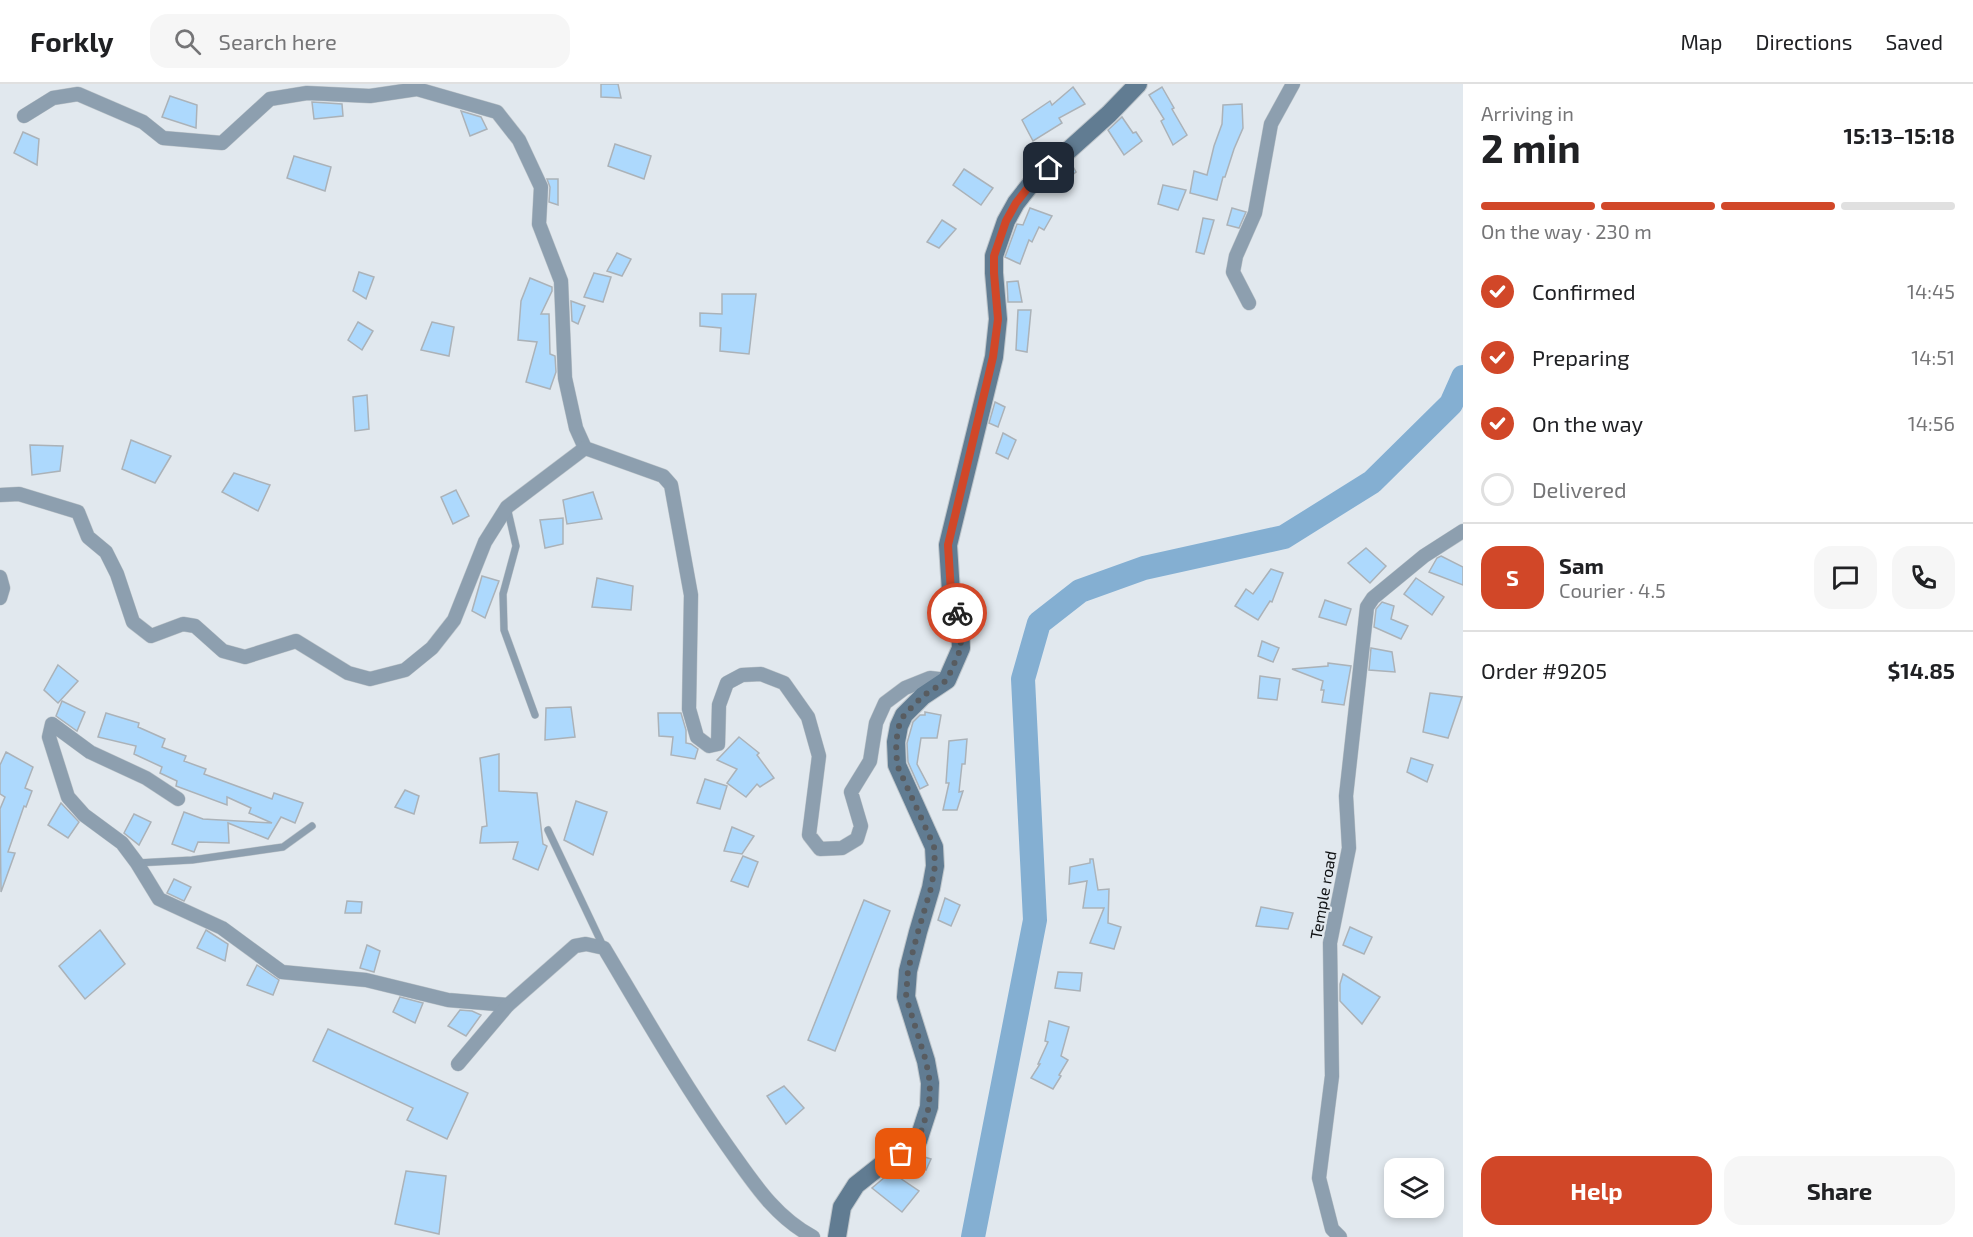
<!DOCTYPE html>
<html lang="en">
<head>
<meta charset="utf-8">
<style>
  :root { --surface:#fff; --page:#f6f6f6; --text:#202124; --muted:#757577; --line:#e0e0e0; --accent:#d14728 }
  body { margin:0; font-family:"Exo 2",sans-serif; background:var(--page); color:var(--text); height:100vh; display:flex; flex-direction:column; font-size:22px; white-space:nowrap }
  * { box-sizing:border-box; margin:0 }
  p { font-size:20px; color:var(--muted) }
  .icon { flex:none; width:33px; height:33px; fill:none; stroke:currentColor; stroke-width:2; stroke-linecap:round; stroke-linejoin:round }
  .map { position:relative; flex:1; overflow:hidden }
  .details { display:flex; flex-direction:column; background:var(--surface); width:510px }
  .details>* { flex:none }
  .tools { position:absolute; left:1384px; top:1074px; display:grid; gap:12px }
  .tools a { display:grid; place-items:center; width:60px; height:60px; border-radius:12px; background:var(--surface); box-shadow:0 3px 9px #0003; font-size:30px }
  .pin { position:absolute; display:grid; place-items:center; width:51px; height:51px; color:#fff; margin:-26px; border-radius:12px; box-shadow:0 3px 9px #0006 }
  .courier { position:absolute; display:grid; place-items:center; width:60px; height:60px; margin:-30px; border:4px solid #d14728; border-radius:50%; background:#fff; color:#222; box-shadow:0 2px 8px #0007 }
  .headline em { font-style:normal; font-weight:700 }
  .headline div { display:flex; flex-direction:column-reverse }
  .headline { display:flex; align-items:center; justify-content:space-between; height:102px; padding:0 18px }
  h1 { font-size:39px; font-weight:700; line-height:45px }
  .bar { display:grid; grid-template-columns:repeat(4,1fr); gap:9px 6px; align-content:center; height:72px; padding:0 18px }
  .bar i { height:8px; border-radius:4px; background:var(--line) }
  .bar .on { background:var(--accent) }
  .bar p { grid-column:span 4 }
  .line { display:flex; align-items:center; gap:15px; padding:0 18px; border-top:2px solid var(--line) }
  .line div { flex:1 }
  .round { display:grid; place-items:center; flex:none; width:63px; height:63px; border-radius:18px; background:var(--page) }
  ol { padding:0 18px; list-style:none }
  li { display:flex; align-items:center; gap:18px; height:66px }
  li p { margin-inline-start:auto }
  li .icon { padding:6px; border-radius:50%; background:var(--accent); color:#fff; stroke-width:4 }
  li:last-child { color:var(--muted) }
  li i { width:33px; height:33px; border:3px solid var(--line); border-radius:50% }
  .action { display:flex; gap:12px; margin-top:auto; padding:12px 18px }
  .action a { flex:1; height:69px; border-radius:18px; background:var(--accent); color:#fff; font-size:24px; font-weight:700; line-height:69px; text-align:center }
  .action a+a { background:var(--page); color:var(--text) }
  header { display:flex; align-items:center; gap:36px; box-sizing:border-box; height:84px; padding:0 30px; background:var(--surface); border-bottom:2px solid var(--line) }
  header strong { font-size:28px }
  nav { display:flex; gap:33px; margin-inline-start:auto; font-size:21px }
  .search { width:420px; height:54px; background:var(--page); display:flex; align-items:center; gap:15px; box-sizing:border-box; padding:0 21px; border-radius:18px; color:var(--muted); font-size:22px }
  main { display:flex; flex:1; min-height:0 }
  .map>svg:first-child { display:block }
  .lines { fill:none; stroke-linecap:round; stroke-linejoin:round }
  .river { stroke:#84afd2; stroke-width:24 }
  .building { fill:#add9fd; stroke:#abb2b8; stroke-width:1.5 }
  .service-casing { stroke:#bfc6cb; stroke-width:8 }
  .minor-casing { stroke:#bfc6cb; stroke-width:15 }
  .secondary-casing { stroke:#bfc6cb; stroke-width:20 }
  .service { stroke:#8d9faf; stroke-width:7 }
  .minor { stroke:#8d9faf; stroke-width:14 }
  .secondary { stroke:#617c92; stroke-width:18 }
  .done { stroke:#585c60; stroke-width:6; stroke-dasharray:0 10.8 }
  .route { stroke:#d14728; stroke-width:8 }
  .labels { text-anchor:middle; stroke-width:4.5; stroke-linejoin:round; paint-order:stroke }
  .street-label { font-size:16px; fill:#0f1113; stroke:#e1e8ee }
</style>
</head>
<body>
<header>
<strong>Forkly</strong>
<div class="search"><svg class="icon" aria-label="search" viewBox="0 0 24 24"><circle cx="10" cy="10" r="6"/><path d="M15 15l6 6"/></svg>Search here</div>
<nav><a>Map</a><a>Directions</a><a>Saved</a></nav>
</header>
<main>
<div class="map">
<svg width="1463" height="1153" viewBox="0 0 1463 1153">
  <rect width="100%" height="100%" fill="#e1e8ee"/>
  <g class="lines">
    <!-- river -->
    <path class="river" d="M973 1153 1035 836 1023 595 1039 539 1080 507 1144 484 1284 453 1372 398 1451 320 1463 293"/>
  </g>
  <!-- building -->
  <g class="building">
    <path d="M601 0H618L621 14 601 13Z"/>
    <path d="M1073 3 1085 20 1059 34 1062 39 1033 57 1022 36 1050 17 1052 21Z"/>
    <path d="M1162 3 1174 24 1172 25 1187 51 1173 61 1161 37 1164 35 1149 11Z"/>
    <path d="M170 12 197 21 196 44 162 33Z"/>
    <path d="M312 18 342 20 343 32 314 35Z"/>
    <path d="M1242 20 1243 44 1234 65 1225 93H1223L1217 116 1190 109 1194 87 1207 91 1214 62 1222 40 1223 21Z"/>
    <path d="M461 27 481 33 487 45 470 52Z"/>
    <path d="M1122 33 1133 49 1136 48 1142 57 1124 71 1108 46Z"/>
    <path d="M23 48 39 55 37 81 14 69Z"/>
    <path d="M615 60 651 72 644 95 608 82Z"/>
    <path d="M294 72 331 83 325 107 287 94Z"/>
    <path d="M1071 79 1076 88 1058 102 1054 94Z"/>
    <path d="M964 85 993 104 981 121 953 101Z"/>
    <path d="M547 95H558V121L549 118 550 103Z"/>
    <path d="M1163 101 1186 106 1178 126 1158 120Z"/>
    <path d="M1030 124 1052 132 1044 146 1039 143 1032 158 1029 156 1020 180 1005 173 1017 140 1023 141Z"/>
    <path d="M1232 124 1246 128 1239 144 1227 141Z"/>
    <path d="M1203 134 1214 136 1204 170 1196 168Z"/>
    <path d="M942 136 956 145 939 164 927 158Z"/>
    <path d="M617 169 631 175 622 192 607 187Z"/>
    <path d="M359 188 374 193 366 215 353 207Z"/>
    <path d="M594 189 611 193 603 218 584 213Z"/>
    <path d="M530 194 552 203V207L541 230H549L550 270 555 272 556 288 550 305 526 298 537 258 518 256 521 217Z"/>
    <path d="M1018 197 1022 218H1008L1007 198Z"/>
    <path d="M722 210H756L749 270 720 267 721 244 700 242V229L722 230Z"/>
    <path d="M571 217 585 222 578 240 572 237Z"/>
    <path d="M1018 226H1031L1027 268 1016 266Z"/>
    <path d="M358 238 373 247 362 266 348 256Z"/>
    <path d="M432 238 454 243 449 272 421 266Z"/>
    <path d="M367 311 369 345 355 347 353 313Z"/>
    <path d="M995 318 1005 323 998 343 989 339Z"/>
    <path d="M1003 349 1016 356 1008 375 996 369Z"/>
    <path d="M131 356 171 372 155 399 122 385Z"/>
    <path d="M30 361 63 362 60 387 32 391Z"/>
    <path d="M234 389 270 401 258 427 222 408Z"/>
    <path d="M456 406 469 432 453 440 441 413Z"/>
    <path d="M593 408 602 435 567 440 563 416Z"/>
    <path d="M563 434V460L545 464 540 436Z"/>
    <path d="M1366 464 1386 482 1370 499 1348 479Z"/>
    <path d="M1441 472 1463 483V501L1429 488 1437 474Z"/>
    <path d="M1271 485 1283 489 1272 518 1270 517 1258 536 1235 522 1246 505 1253 510Z"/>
    <path d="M482 492 499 497 485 534 472 527Z"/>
    <path d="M597 494 633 502 631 526 592 523Z"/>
    <path d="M1416 494 1444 513 1432 531 1404 510Z"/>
    <path d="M1325 516 1351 525 1346 541 1319 533Z"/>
    <path d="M1382 518 1394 522 1391 535 1408 542 1401 555 1374 543 1376 525Z"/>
    <path d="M1262 557 1279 564 1273 578 1258 572Z"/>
    <path d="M1371 564 1392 568 1395 588 1369 586Z"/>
    <path d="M1328 579 1351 582 1344 621 1322 618 1324 606H1321L1323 597 1292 585 1328 582Z"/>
    <path d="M58 581 78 597 58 619 44 606Z"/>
    <path d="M1260 592 1280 595 1277 616 1258 614Z"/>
    <path d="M1430 609 1462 613 1448 654 1423 648Z"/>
    <path d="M62 617 85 628 77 647 56 632Z"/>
    <path d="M571 623 575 653 545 656 546 624Z"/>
    <path d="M925 628 941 631 937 654H921L917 680 928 701 920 705 908 678 907 659 913 638 920 631H925Z"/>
    <path d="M106 629 139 639 138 643 165 655 162 663 186 672 184 677 206 685 204 690 272 715 274 709 303 719 295 739 281 733 268 755 228 739 229 759 198 758 194 768 172 760 184 728 203 735 272 739 249 729 251 724 227 713V721L176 702 177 697 160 689 162 683 134 670 136 662 98 653Z"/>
    <path d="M658 629H681L686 646V659L691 660 698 665 695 675 671 671 673 653 659 652Z"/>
    <path d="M739 653 759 669 757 671 774 694 760 703 757 700 746 713 727 699 737 685 717 676Z"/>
    <path d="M967 655 965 680H962L959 708 963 707 957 726H943L949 699H946L949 657Z"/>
    <path d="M6 668 33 683 25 704 32 707 26 723 24 722 8 768 15 769 1 808 0 725 5 713 0 710V681Z"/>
    <path d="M499 670V707L537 709 543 760 547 762 538 786 513 775 518 758 480 759 482 743 487 742 480 674Z"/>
    <path d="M1411 674 1433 681 1427 698 1407 688Z"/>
    <path d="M705 695 727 702 720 725 697 719Z"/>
    <path d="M405 706 419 712 414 730 395 723Z"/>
    <path d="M576 717 607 728 593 771 564 756Z"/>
    <path d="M61 719 79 738 68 754 48 741Z"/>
    <path d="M134 730 151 738 139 761 124 749Z"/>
    <path d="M732 743 754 752 742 770 724 767Z"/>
    <path d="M743 772 758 778 748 803 731 797Z"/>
    <path d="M1090 775H1093L1098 806 1109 805 1108 839 1121 843 1114 865 1090 859 1104 824H1083L1087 797 1069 800 1070 783 1090 779Z"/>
    <path d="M174 795 191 803 184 817 167 809Z"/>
    <path d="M945 814 960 821 951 842 938 836Z"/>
    <path d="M864 816 890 827 835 967 808 956Z"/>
    <path d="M347 817 362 818 361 829H345Z"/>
    <path d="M1261 823 1293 829 1288 845 1256 842Z"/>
    <path d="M1350 843 1372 853 1364 870 1343 861Z"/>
    <path d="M100 846 125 880 85 915 59 882Z"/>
    <path d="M206 846 228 860 225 877 197 864Z"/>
    <path d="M367 861 380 867 374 888 360 884Z"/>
    <path d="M257 881 279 896 273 911 247 901Z"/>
    <path d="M1058 888 1082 889 1080 907 1055 904Z"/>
    <path d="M1343 890 1380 913 1362 940 1340 917V900Z"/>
    <path d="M400 913 423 919 415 939 393 928Z"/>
    <path d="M460 926 472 927 481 931 466 952 448 942Z"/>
    <path d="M1049 937 1069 943 1061 972 1068 976 1059 991 1061 992 1053 1005 1031 994 1040 980H1038L1048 958 1045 957Z"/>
    <path d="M328 945 468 1009 447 1055 407 1036 413 1024 313 977Z"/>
    <path d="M784 1002 804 1024 786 1040 767 1012Z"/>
    <path d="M918 1071 931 1075 926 1086 907 1078Z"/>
    <path d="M406 1087 446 1092 439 1150 395 1140Z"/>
    <path d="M891 1088 919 1107 902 1128 872 1104Z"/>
  </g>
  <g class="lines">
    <!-- service casing -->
    <g class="service-casing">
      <g id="service">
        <path d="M507 423 516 462 503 510 504 546 535 631"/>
        <path d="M548 746 604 864"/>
        <path d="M137 779 192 776 283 763 312 742"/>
      </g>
    </g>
    <!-- minor casing -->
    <g class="minor-casing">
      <g id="minor">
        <path d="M24 32 53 14 78 10 143 38 163 54 222 59 270 15 307 9 370 12 417 5 497 28 519 56 541 103 539 140 561 197 565 294 576 344 585 364 663 392 671 401 691 511 689 625 697 653 709 662 718 660 719 621 727 599 742 591 761 590 784 599 808 633 819 672 809 751 820 765 842 764 857 755 861 742 851 708 870 677 876 639 885 619 905 604 930 594 947 596"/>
        <path d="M1249 219 1233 188 1236 172 1255 129 1271 40 1293 0"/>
        <path d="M0 411 19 410 78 428 88 453 106 468 117 490 133 538 151 552 183 540 195 542 223 567 245 573 296 557 348 589 370 595 405 586 432 564 454 536 485 458 507 423 585 364"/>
        <path d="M0 493 3 504 0 514"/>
        <path d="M178 715 146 694 90 668 52 640 49 653 68 713 84 731 122 759 137 779 159 815 222 844 282 888 366 896 448 916 508 921"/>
        <path d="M458 980 508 921 575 862 586 860 604 864C644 931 683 999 728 1063 753 1098 774 1132 813 1153"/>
        <path d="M1340 1153 1332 1145 1319 1094 1332 992 1330 859 1349 764 1346 712 1367 523 1373 514 1424 472 1463 447"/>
      </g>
    </g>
    <!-- secondary casing -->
    <g class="secondary-casing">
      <path id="secondary" d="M837 1153 842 1123 856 1101 880 1082 918 1057 929 1023 930 999 926 977 906 913 908 887 918 848 931 804 935 782 934 763 897 681 896 658 899 642 904 631 923 612 947 596 961 564 960 541 951 508 948 461 994 273 998 235 994 189V172L1006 137 1016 119 1030 101 1109 30 1138 0"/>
    </g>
    <!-- service -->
    <use href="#service" class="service"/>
    <!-- minor -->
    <use href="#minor" class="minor"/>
    <!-- secondary -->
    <use href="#secondary" class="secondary"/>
  </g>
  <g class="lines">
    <!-- done -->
    <path class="done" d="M901 1070 918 1057 929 1023 930 999 926 977 906 913 908 886 918 848 931 804 935 782 934 762 897 681 896 658 899 642 904 631 923 612 947 596 961 564 960 541 957 529"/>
    <!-- route -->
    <path class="route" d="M957 529 951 508 948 461 993 273 998 235 994 189V172L1006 137 1016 119 1030 101 1049 84"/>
  </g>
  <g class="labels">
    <!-- street labels -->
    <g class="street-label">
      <text transform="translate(1323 811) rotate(-80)" y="6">Temple road</text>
    </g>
  </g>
</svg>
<div class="tools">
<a><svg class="icon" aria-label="layers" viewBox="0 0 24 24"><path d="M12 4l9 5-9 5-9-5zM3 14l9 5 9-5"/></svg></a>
</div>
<div class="pin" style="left:901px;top:1070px;background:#ea580c"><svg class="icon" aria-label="bag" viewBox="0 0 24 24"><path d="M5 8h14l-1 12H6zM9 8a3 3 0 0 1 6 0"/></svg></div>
<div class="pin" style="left:1049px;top:84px;background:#1f2937"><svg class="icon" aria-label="home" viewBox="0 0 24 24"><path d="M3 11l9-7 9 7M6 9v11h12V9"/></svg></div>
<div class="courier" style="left:957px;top:529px"><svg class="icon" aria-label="bike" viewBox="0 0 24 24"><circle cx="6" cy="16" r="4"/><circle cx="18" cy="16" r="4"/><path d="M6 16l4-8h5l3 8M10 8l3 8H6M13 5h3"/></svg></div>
</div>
<section class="details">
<div class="headline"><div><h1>2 min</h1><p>Arriving in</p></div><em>15:13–15:18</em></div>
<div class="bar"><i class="on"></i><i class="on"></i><i class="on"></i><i></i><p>On the way · 230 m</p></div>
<ol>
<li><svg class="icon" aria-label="check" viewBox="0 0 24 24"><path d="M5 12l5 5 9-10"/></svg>Confirmed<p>14:45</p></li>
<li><svg class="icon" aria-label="check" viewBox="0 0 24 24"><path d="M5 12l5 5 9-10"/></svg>Preparing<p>14:51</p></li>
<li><svg class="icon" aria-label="check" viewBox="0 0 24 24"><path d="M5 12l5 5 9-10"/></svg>On the way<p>14:56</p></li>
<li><i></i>Delivered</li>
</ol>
<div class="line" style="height:108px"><b class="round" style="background:var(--accent);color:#fff">S</b><div><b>Sam</b><p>Courier · 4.5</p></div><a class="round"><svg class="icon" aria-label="chat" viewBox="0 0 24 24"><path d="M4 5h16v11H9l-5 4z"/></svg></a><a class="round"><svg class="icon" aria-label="phone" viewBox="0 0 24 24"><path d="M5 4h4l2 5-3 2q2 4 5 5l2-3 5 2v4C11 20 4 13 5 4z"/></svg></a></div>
<div class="line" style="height:78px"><div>Order #9205</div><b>$14.85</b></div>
<div class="action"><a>Help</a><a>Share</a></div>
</section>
</main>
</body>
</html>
